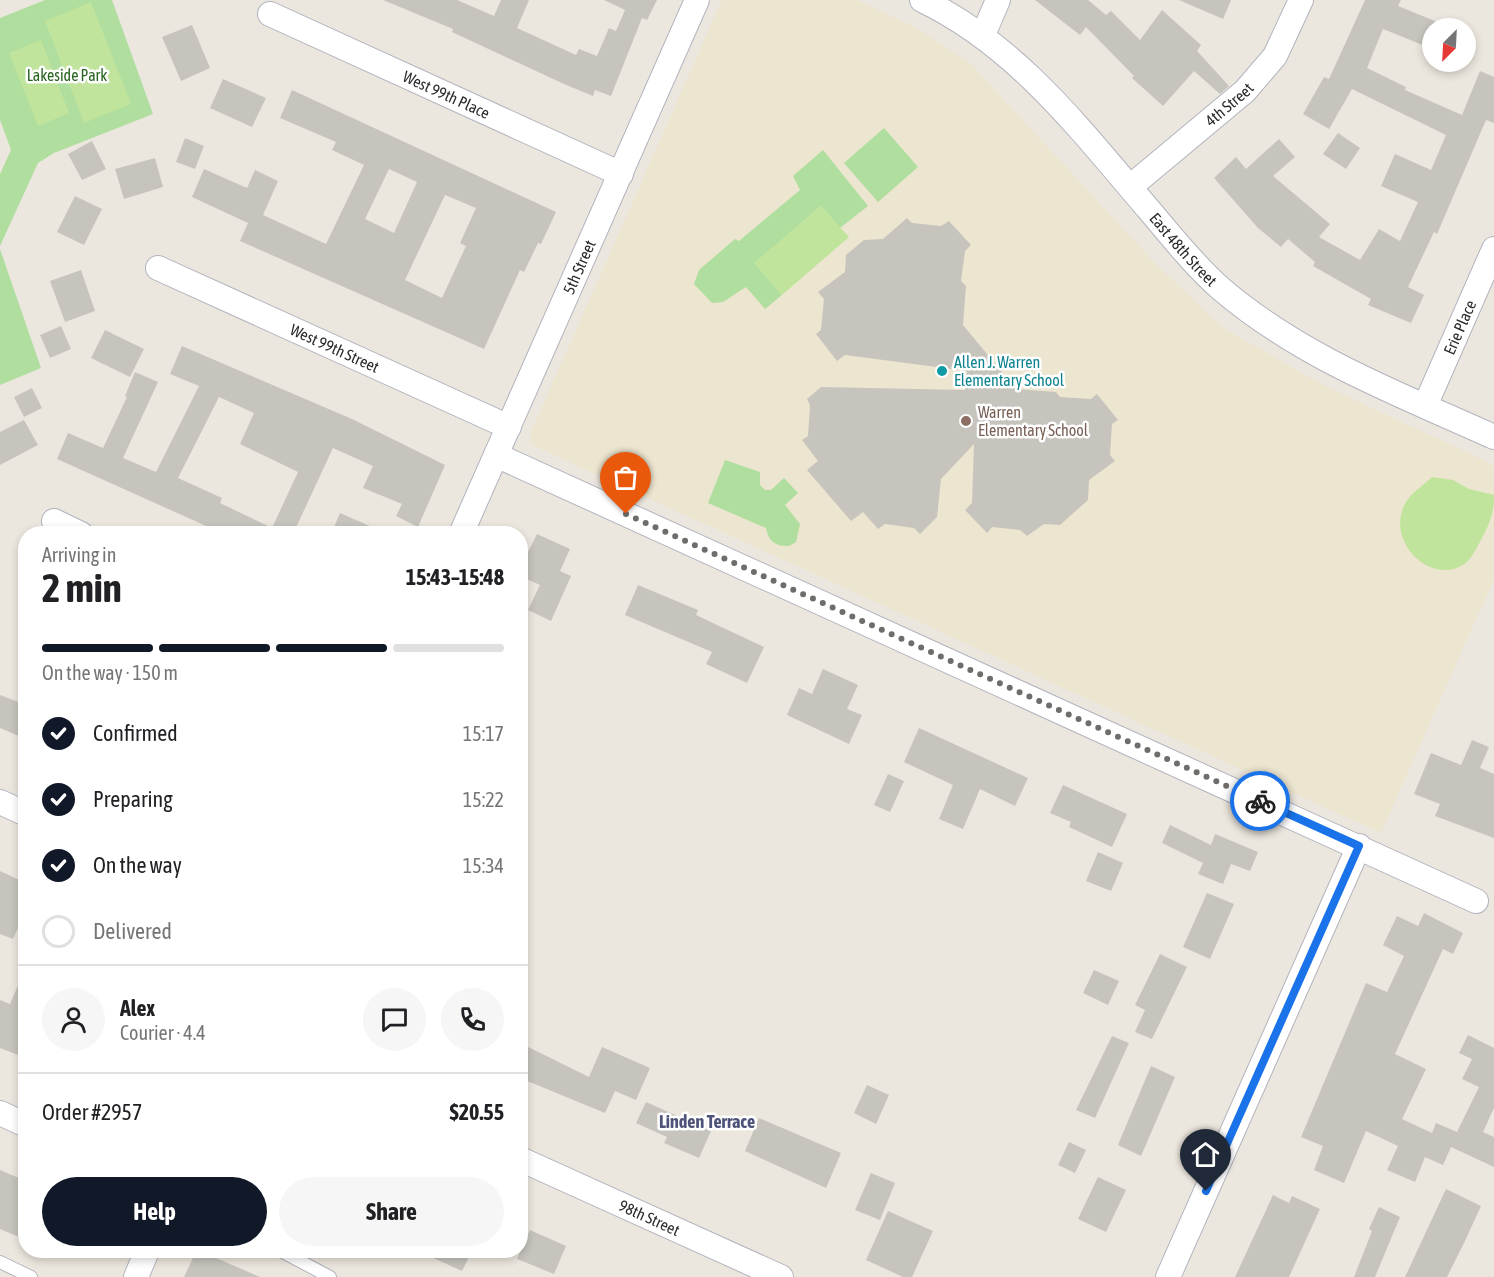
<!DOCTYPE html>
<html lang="en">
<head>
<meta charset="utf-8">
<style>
  :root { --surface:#fff; --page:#f6f6f6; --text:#202124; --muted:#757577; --line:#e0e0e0; --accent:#111827 }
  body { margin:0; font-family:"Asap Condensed",sans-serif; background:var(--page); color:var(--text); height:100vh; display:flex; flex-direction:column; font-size:22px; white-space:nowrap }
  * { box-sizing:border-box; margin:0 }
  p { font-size:20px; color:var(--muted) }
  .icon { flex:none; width:33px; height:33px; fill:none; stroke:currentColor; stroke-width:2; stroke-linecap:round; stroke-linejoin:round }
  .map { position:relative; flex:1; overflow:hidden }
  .sheet { position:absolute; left:18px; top:526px; width:510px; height:732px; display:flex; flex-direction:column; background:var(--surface); border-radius:24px; box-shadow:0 3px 9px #0003 }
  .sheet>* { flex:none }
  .needle { width:39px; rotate:204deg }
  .fabs { position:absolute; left:1422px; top:18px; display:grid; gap:12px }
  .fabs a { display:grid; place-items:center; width:54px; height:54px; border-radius:50%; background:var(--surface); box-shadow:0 3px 9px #0003; font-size:30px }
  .pin { position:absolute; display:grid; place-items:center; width:51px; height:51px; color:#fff; margin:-62px -26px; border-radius:50% 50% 50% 0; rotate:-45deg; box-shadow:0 0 6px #0007 }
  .pin .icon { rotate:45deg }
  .courier { position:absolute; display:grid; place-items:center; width:60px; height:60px; margin:-30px; border:4px solid #1a73e8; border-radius:50%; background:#fff; color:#222; box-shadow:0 2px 8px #0007 }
  .summary em { font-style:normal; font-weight:700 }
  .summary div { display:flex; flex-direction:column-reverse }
  .summary { display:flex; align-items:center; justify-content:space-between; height:102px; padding:0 24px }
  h1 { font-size:39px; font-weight:700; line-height:45px }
  .bar { display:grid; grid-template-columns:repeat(4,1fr); gap:9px 6px; align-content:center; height:72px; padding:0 24px }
  .bar i { height:8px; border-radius:4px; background:var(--line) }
  .bar .on { background:var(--accent) }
  .bar p { grid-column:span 4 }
  .line { display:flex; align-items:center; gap:15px; padding:0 24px; border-top:2px solid var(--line) }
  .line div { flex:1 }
  .round { display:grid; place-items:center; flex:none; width:63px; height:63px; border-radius:32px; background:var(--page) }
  ol { padding:0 24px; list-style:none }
  li { display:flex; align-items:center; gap:18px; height:66px }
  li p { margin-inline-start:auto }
  li .icon { padding:6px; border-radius:50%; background:var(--accent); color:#fff; stroke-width:4 }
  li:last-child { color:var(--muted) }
  li i { width:33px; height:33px; border:3px solid var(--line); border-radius:50% }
  .primary-button { display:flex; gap:12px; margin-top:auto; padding:12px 24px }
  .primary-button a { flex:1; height:69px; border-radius:36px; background:var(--accent); color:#fff; font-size:24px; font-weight:700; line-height:69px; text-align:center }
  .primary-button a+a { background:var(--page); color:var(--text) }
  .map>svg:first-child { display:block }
  .education { fill:#ece5cf }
  .green { fill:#b0de9f }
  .pitch { fill:#c0e49c }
  .building { fill:#c7c4be; fill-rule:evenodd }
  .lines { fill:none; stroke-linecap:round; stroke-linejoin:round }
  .lane-casing { stroke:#b2b3bd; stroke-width:14 }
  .street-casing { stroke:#b2b3bd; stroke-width:26 }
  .lane { stroke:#fff; stroke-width:12 }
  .street { stroke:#fff; stroke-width:24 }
  .done { stroke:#6f6d6a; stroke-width:6; stroke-dasharray:0 10.8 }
  .route { stroke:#1a73e8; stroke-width:8 }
  .culture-dot { fill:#0f9aa8; stroke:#fff; stroke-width:2 }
  .education-dot { fill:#8d6e63; stroke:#fff; stroke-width:2 }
  .labels { text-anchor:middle; stroke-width:5; stroke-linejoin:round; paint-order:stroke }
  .park-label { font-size:16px; fill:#296320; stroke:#fff }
  .street-label { font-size:16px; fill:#2b2b2b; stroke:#fff }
  .culture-label { font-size:16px; fill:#0d838f; stroke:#fff; text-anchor:start }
  .education-label { font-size:16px; fill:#785e54; stroke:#fff; text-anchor:start }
  .neighbourhood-label { font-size:18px; font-weight:bold; fill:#4f5379; stroke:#fff }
</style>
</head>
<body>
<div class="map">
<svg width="1494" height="1277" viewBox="0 0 1494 1277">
  <rect width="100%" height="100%" fill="#ece7de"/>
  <!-- education -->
  <path class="education" d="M722 0H857L917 28 970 63 1153 261 1222 327 1323 385 1494 465V579L1381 833 530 444 531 432Z"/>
  <!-- green -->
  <g class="green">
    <path d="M45 0H112L153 114 54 153 38 163 0 246V174L11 150 0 120V18Z"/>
    <path d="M884 128 918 167 878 202 844 163Z"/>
    <path d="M823 150 868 206 840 228 821 206 755 263 782 295 765 309 746 287 723 302 712 303 694 284 699 270 735 239 739 241 800 190 793 176Z"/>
    <path d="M0 249 41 368 0 385Z"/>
    <path d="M725 460 760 472V485L765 490H771L784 478 798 493 785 505 800 524 796 542 789 546C776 547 768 541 766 528L708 503Z"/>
  </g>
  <!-- pitch -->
  <g class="pitch">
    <path d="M91 2 131 104 84 123 45 21Z"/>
    <path d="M41 40 69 113 38 126 9 53Z"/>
    <path d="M821 206 849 237 782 295 754 263Z"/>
    <path d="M1432 477 1453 480 1469 489 1494 495C1494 513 1490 522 1482 538 1478 545 1473 556 1467 562 1433 590 1380 539 1408 499 1414 491 1425 484 1432 477Z"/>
  </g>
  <!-- building -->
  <g class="building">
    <path d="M383 0H457L494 16 501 0H529L517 28 576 55 579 49 597 56 609 28 616 31 625 10 604 0H657L647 20 642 18 611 96 595 90 593 96 564 84 452 32 453 29Z"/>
    <path d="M1035 0H1088L1106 15 1111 11 1140 40 1162 10 1201 45 1197 51 1229 86 1220 94 1194 71 1163 106 1132 78 1134 76 1086 27 1080 35Z"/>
    <path d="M1179 0H1231L1223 19Z"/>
    <path d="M1365 0H1401L1398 6 1435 21 1425 46 1383 29 1367 68 1406 87 1405 90 1462 115 1480 71 1494 77V123L1486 120 1437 234 1434 232 1408 287 1424 295 1411 323 1368 305 1371 299 1313 266 1315 262 1288 239 1281 247 1258 228 1214 178 1236 157 1246 169 1279 139 1295 157 1273 176 1330 224 1319 237 1360 260 1379 229 1400 241 1418 202 1381 186 1395 154 1431 170 1446 135 1352 89 1329 129 1303 114 1324 77 1329 79Z"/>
    <path d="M192 25 210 68 181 81 162 37Z"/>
    <path d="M223 79 266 98 252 127 210 108Z"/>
    <path d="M292 90 556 212 541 244 538 243 524 272 520 270 484 349 240 241 248 223 192 197 204 169 247 188 255 170 278 181 263 215 326 244 364 165 332 150 336 142 280 118ZM389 169 417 182 394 233 365 219ZM445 195 476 208 460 243 466 246 442 298 405 280Z"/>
    <path d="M1338 133 1360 148 1346 169 1323 154Z"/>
    <path d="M185 138 204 146 195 169 176 162Z"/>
    <path d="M92 141 106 169 82 180 68 154Z"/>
    <path d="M155 158 163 187 124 199 115 169Z"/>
    <path d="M75 196 102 209 84 245 57 232Z"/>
    <path d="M907 218 912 223 941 226 949 221 971 245 965 251 961 281 966 286 963 325 1016 389 1056 392 1060 397 1091 399 1097 394 1118 420 1112 424 1110 455 1115 461 1089 480 1088 500 1060 525 1044 524 1027 536 1020 530 992 527 987 533 965 510 972 503 974 444 941 479 937 517 920 534 914 528 885 524 878 529 863 512 851 521 807 470 818 461 802 440 808 436 810 405 807 399 821 387 965 390 967 371 845 355 837 361 816 334 821 330 824 299 818 292 845 272 846 255 864 240 883 239Z"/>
    <path d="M81 270 95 311 65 322 50 281Z"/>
    <path d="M61 326 71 349 50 358 40 335Z"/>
    <path d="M105 330 144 349 130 377 91 358Z"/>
    <path d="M182 346 352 419 445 465 418 527 396 516 402 504 363 488 373 466 333 448 293 534H224L57 459 68 433 103 448 127 397 125 396 135 372 158 382 123 458 156 472 199 386 170 374ZM219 397 254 413 240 444 298 472 272 528 220 503 222 498 178 478Z"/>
    <path d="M32 388 42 408 24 417 14 397Z"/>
    <path d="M24 420 38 445 0 465V432Z"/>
    <path d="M340 513 388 534H331Z"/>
    <path d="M537 534 570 549 560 571 571 576 551 621 528 610 540 585 520 576V549L528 552Z"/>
    <path d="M638 585 698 610 696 615 764 647 747 683 706 664 712 652 625 615Z"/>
    <path d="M823 669 858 685 847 709 862 715 849 744 787 715 799 688 812 694Z"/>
    <path d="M0 695 26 705V739L0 728Z"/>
    <path d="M919 728 1028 778 1015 806 980 789 963 829 939 819 953 785 904 762Z"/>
    <path d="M1472 740 1489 747 1480 768 1494 774V838L1435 816 1440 804 1414 794 1431 753 1461 765Z"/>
    <path d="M888 774 904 781 890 812 874 805Z"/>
    <path d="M1063 785 1127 814 1112 847 1069 827 1071 822 1050 813Z"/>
    <path d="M1170 825 1211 845 1215 834 1258 852 1250 871 1231 864 1223 884 1198 874 1203 863 1162 843Z"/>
    <path d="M1098 852 1123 863 1111 891 1086 881Z"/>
    <path d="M0 871 26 883V910L13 939 0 934Z"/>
    <path d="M1207 893 1234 904 1210 959 1183 947Z"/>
    <path d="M1424 913 1463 933 1453 954 1443 949 1395 1054 1426 1069 1402 1119 1432 1133 1436 1123 1457 1132 1479 1087 1462 1079 1472 1059 1459 1053 1468 1035 1494 1048V1108L1483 1132 1494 1137V1167L1451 1147 1443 1165 1425 1157 1415 1182 1387 1170 1398 1146 1366 1131 1344 1183 1314 1170 1323 1146 1301 1137 1366 983 1387 992 1404 956 1383 945 1397 916 1418 926Z"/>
    <path d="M1160 954 1187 967 1152 1039 1135 1032 1145 1010 1135 1005Z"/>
    <path d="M26 967V1058L0 1048V1000L10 1004Z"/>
    <path d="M1094 970 1119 981 1108 1005 1083 993Z"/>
    <path d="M1112 1036 1129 1043 1095 1118 1076 1110Z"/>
    <path d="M520 1043 589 1077 602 1047 650 1068 636 1100 615 1091 605 1113 520 1078Z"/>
    <path d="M1151 1066 1175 1077 1141 1156 1118 1145Z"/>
    <path d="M867 1085 889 1095 876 1124 854 1113Z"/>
    <path d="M646 1102 711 1131 699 1158 664 1143 667 1137 636 1123Z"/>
    <path d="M759 1118 841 1153 826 1188 745 1151Z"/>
    <path d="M1069 1142 1086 1150 1075 1173 1058 1165Z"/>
    <path d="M0 1170 26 1181V1240L0 1229Z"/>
    <path d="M871 1173 895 1183 880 1220 855 1210Z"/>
    <path d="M1098 1177 1126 1190 1106 1232 1078 1219Z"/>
    <path d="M1446 1189 1481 1206 1464 1243 1447 1277H1405Z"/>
    <path d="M1273 1195 1289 1203 1292 1196 1320 1209 1289 1277H1235Z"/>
    <path d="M1379 1207 1400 1217 1375 1277H1354L1372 1231 1369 1229Z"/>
    <path d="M888 1211 933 1231 912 1277H903L866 1260Z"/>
    <path d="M530 1230 566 1246 554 1274 517 1259Z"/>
    <path d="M196 1251H200L260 1277H184Z"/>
    <path d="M418 1251H472L462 1271Z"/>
  </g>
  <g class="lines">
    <!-- lane casing -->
    <g class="lane-casing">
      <g id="lane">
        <path d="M281 1251 330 1277"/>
        <path d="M0 1262 31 1277"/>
      </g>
    </g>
    <!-- street casing -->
    <g class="street-casing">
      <g id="street">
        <path id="s1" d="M922 0C1018 46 1082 132 1150 211 1172 237 1194 265 1220 288 1300 357 1399 394 1494 437"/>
        <path id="s2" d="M270 14 621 174"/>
        <path d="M983 35 998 0"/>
        <path id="s3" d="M1130 187 1245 91 1275 56 1301 0"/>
        <path id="s4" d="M158 268 509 427"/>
        <path id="s5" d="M1425 406 1494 249"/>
        <path d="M496 455 1476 901"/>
        <path d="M54 521 81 534"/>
        <path id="s6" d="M461 534 697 0"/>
        <path d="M0 802 26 814"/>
        <path d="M0 1113 26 1125"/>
        <path id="s7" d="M520 1159 781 1277"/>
        <path d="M136 1277 147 1251"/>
        <path d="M1168 1277 1359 846"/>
      </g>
    </g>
    <!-- lane -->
    <use href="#lane" class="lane"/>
    <!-- street -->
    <use href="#street" class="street"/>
  </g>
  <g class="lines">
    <!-- done -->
    <path class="done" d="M626 514 1260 801"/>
    <!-- route -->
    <path class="route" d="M1206 1191 1359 846 1260 801"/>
  </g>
  <!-- markers -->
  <circle class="culture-dot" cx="942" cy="371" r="6"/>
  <circle class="education-dot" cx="966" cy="421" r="6"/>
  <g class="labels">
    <!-- park labels -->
    <g class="park-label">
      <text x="67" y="81">Lakeside Park</text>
    </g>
    <!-- street labels -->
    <g class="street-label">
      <text dy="6" stroke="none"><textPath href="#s2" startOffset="194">West 99th Place</textPath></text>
      <text dy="6" stroke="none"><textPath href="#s3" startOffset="129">4th Street</textPath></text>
      <text dy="6" stroke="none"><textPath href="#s1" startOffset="364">East 48th Street</textPath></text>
      <text dy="6" stroke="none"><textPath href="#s6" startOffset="292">5th Street</textPath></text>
      <text dy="6" stroke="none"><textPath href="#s5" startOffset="86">Erie Place</textPath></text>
      <text dy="6" stroke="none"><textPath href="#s4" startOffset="194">West 99th Street</textPath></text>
      <text dy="6" stroke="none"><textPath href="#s7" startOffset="142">98th Street</textPath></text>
    </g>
    <!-- culture labels -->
    <g class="culture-label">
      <text x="954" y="368">Allen J. Warren<tspan x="954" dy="18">Elementary School</tspan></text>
    </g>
    <!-- education labels -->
    <g class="education-label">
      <text x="978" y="418">Warren<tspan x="978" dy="18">Elementary School</tspan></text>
    </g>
    <!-- neighbourhood labels -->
    <g class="neighbourhood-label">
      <text x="707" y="1128">Linden Terrace</text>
    </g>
  </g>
</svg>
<div class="fabs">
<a><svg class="needle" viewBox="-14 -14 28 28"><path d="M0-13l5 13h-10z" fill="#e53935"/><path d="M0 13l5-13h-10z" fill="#757577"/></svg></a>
</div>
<div class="pin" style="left:626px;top:514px;background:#ea580c"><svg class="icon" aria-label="bag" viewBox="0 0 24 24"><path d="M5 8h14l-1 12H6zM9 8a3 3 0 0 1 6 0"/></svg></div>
<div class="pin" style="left:1206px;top:1191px;background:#1f2937"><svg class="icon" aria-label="home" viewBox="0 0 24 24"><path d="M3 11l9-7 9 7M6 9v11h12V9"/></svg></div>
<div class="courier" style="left:1260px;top:801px"><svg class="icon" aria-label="bike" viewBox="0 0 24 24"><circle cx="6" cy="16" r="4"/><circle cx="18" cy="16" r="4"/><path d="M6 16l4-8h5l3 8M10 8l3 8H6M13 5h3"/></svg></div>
<section class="sheet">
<div class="summary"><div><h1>2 min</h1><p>Arriving in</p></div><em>15:43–15:48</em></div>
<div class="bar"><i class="on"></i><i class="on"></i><i class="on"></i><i></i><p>On the way · 150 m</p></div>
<ol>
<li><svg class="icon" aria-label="check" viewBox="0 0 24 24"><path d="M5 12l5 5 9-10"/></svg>Confirmed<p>15:17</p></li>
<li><svg class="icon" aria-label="check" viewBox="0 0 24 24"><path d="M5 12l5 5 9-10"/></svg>Preparing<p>15:22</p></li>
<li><svg class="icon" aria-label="check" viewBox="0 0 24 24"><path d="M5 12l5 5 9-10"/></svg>On the way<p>15:34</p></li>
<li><i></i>Delivered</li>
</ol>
<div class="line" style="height:108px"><a class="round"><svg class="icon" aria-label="person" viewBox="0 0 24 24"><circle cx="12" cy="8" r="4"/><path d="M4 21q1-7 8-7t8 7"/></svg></a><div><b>Alex</b><p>Courier · 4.4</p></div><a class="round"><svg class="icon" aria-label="chat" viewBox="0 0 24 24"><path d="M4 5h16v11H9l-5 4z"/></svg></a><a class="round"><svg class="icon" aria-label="phone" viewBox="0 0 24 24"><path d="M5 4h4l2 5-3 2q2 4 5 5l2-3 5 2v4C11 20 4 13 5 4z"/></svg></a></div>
<div class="line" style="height:78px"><div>Order #2957</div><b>$20.55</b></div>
<div class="primary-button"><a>Help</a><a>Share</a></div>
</section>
</div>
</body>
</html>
